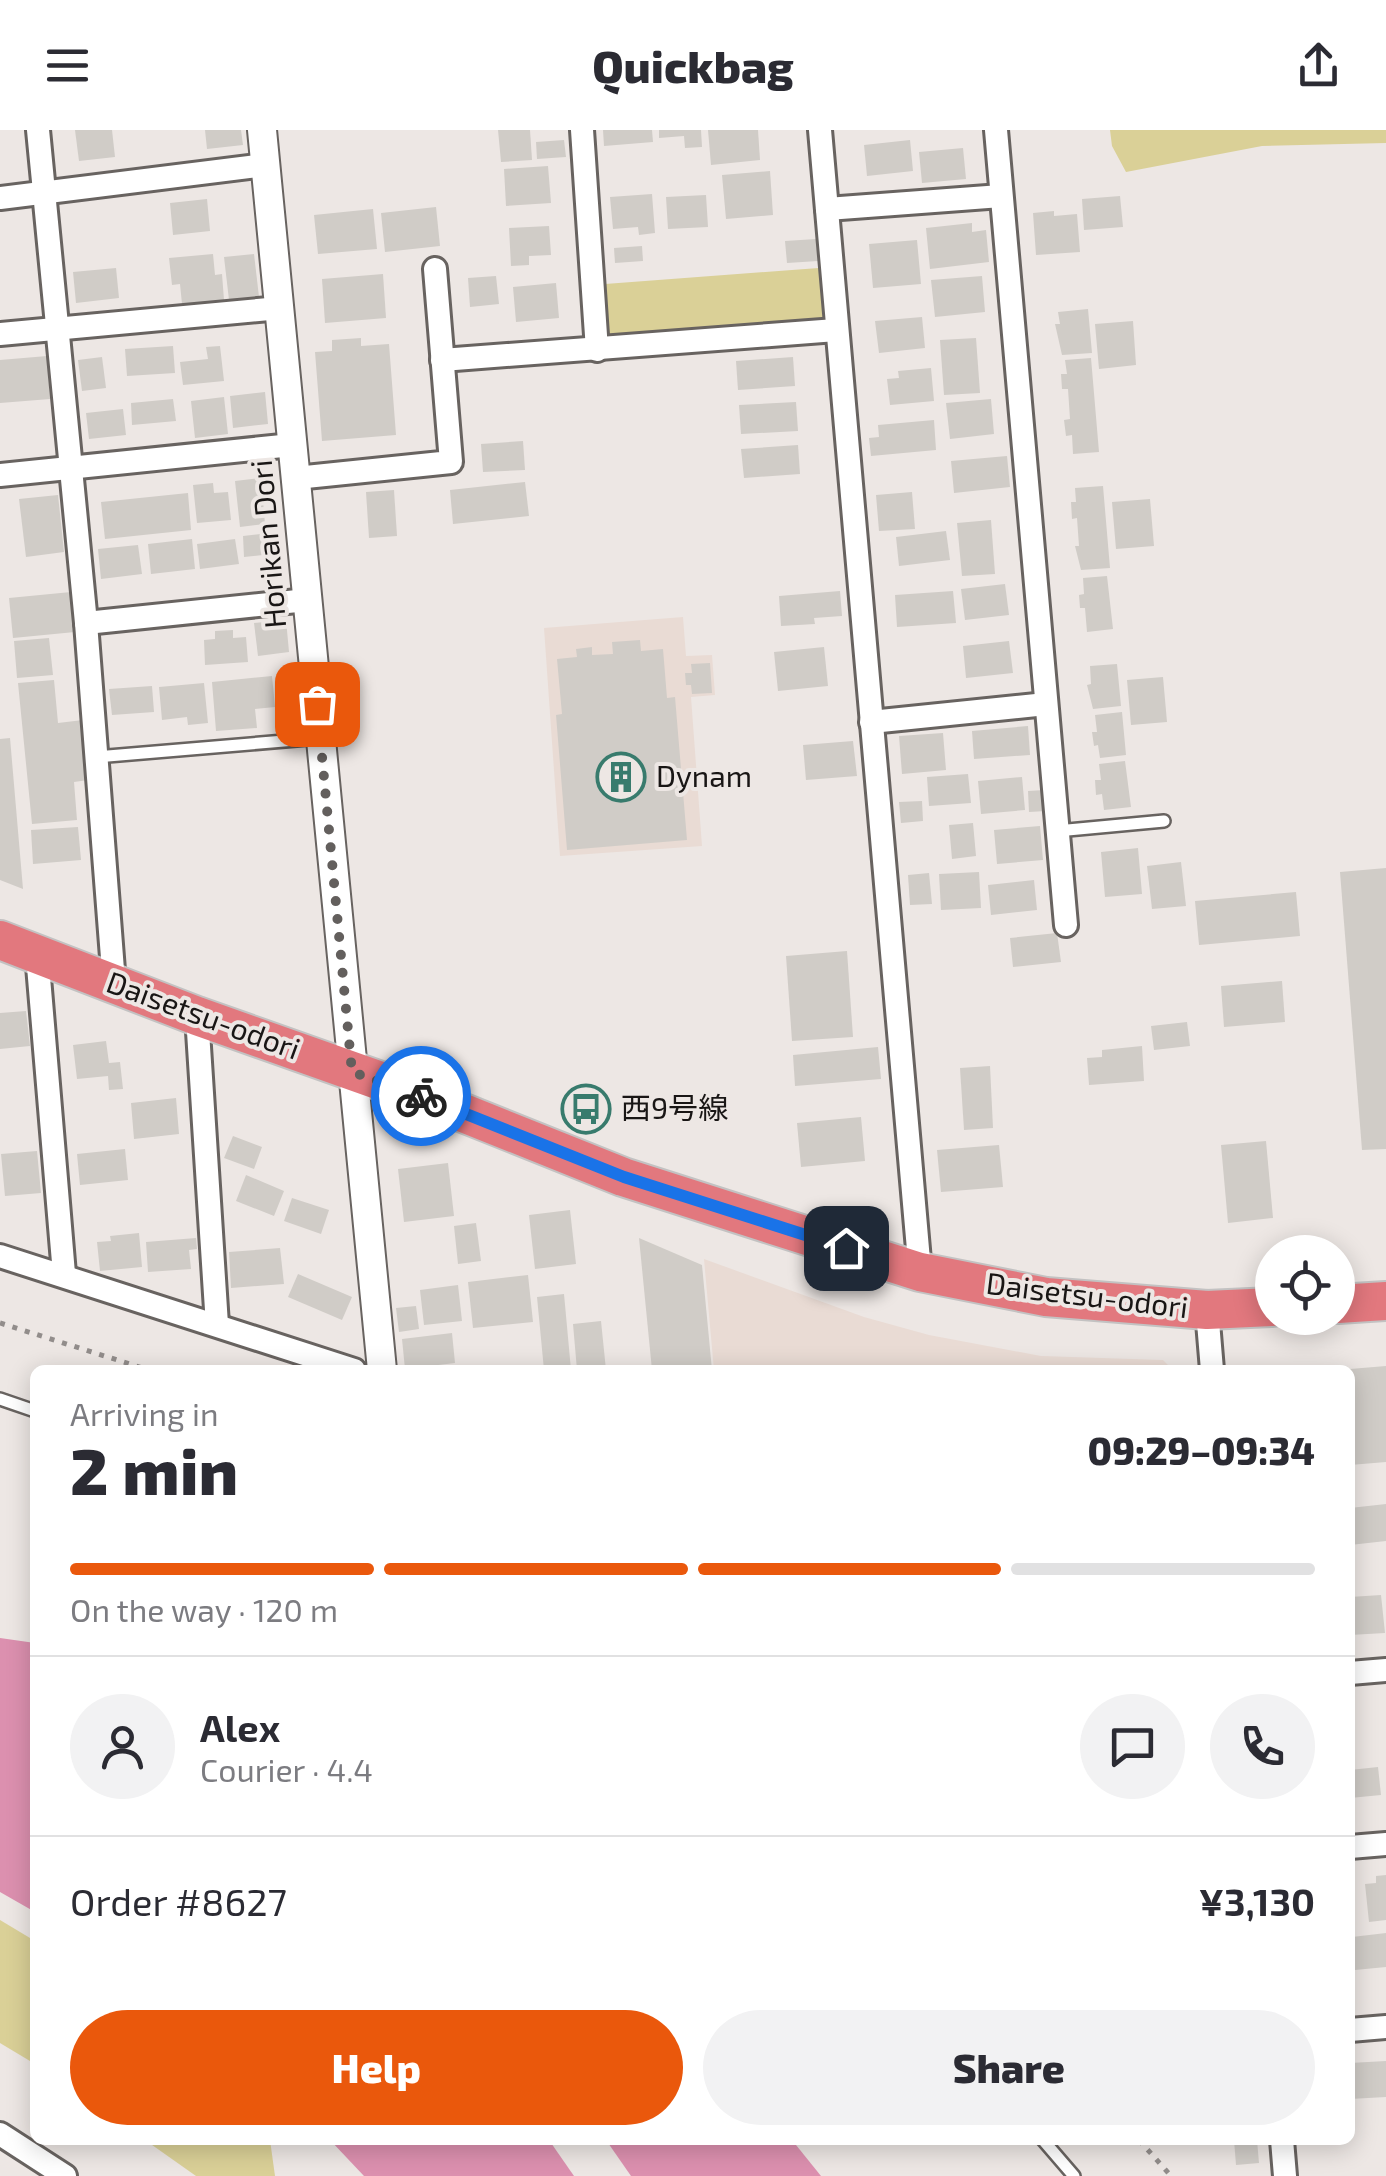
<!DOCTYPE html>
<html lang="en">
<head>
<meta charset="utf-8">
<style>
  :root { --surface:#fff; --page:#f2f2f3; --text:#2b2b33; --muted:#7c7c81; --line:#e1e1e2; --accent:#ea580c }
  body { margin:0; font-family:"Exo 2","Noto Sans JP",sans-serif; background:var(--page); color:var(--text); height:100vh; display:flex; flex-direction:column; font-size:38px; white-space:nowrap }
  * { box-sizing:border-box; margin:0 }
  p { font-size:32px; color:var(--muted) }
  .icon { flex:none; width:55px; height:55px; fill:none; stroke:currentColor; stroke-width:2; stroke-linecap:round; stroke-linejoin:round }
  .map { position:relative; flex:1; overflow:hidden }
  .side { position:absolute; left:30px; top:1235px; width:1325px; height:780px; display:flex; flex-direction:column; background:var(--surface); border-radius:15px; box-shadow:0 5px 25px #0003 }
  .side>* { flex:none }
  .tools { position:absolute; left:1255px; top:1105px; display:grid; gap:20px }
  .tools a { display:grid; place-items:center; width:100px; height:100px; border-radius:50%; background:var(--surface); box-shadow:0 5px 25px #0003; font-size:50px }
  .pin { position:absolute; display:grid; place-items:center; width:85px; height:85px; color:#fff; margin:-42px; border-radius:20px; box-shadow:0 5px 15px #0006 }
  .courier { position:absolute; display:grid; place-items:center; width:100px; height:100px; margin:-50px; border:8px solid #1a73e8; border-radius:50%; background:#fff; color:#222; box-shadow:0 2px 12px #0007 }
  .headline em { font-style:normal; font-weight:800 }
  .headline div { display:flex; flex-direction:column-reverse }
  .headline { display:flex; align-items:center; justify-content:space-between; height:170px; padding:0 40px }
  h1 { font-size:65px; font-weight:800; line-height:75px }
  .bar { display:grid; grid-template-columns:repeat(4,1fr); gap:15px 10px; align-content:center; height:120px; padding:0 40px }
  .bar i { height:12px; border-radius:8px; background:var(--line) }
  .bar .on { background:var(--accent) }
  .bar p { grid-column:span 4 }
  .line { display:flex; align-items:center; gap:25px; padding:0 40px; border-top:2px solid var(--line) }
  .line div { flex:1 }
  .round { display:grid; place-items:center; flex:none; width:105px; height:105px; border-radius:52px; background:var(--page) }
  .cta { display:flex; gap:20px; margin-top:auto; padding:20px 40px }
  .cta a { flex:1; height:115px; border-radius:60px; background:var(--accent); color:#fff; font-size:40px; font-weight:800; line-height:115px; text-align:center }
  .cta a+a { background:var(--page); color:var(--text) }
  header { display:flex; justify-content:space-between; align-items:center; height:130px; padding:0 40px; background:var(--surface); font-size:45px; font-weight:800 }
  .map>svg:first-child { display:block }
  .built { fill:#e9dbd4 }
  .green { fill:#dad097 }
  .water { fill:#dc90af }
  .building { fill:#d0ccc7 }
  .lines { fill:none; stroke-linecap:round; stroke-linejoin:round }
  .service-casing { stroke:#686360; stroke-width:16 }
  .minor-casing { stroke:#686360; stroke-width:28 }
  .tertiary-casing { stroke:#686360; stroke-width:32 }
  .trunk-casing { stroke:#c3c2c2; stroke-width:42 }
  .path { stroke:#928d8b; stroke-width:5; stroke-dasharray:5 8; stroke-linecap:butt }
  .service { stroke:#fff; stroke-width:11 }
  .minor { stroke:#fff; stroke-width:22 }
  .tertiary { stroke:#fff; stroke-width:28 }
  .trunk { stroke:#e2787e; stroke-width:38 }
  .done { stroke:#635f5d; stroke-width:10; stroke-dasharray:0 18 }
  .route { stroke:#1a73e8; stroke-width:12 }
  .labels { text-anchor:middle; stroke-width:8; stroke-linejoin:round; paint-order:stroke }
  .street-label { font-size:30px; fill:#191615; stroke:#ede7e4 }
  .poi-label { font-size:30px; fill:#191615; stroke:#ede7e4; text-anchor:start }
</style>
</head>
<body>
<header><svg class="icon" aria-label="menu" viewBox="0 0 24 24"><path d="M4 6h16M4 12h16M4 18h16"/></svg>Quickbag<svg class="icon" aria-label="share" viewBox="0 0 24 24"><path d="M12 15V3M7 8l5-5 5 5M5 13v7h14v-7"/></svg></header>
<div class="map">
<svg width="1386" height="2046" viewBox="0 0 1386 2046">
  <rect width="100%" height="100%" fill="#ede7e4"/>
  <!-- built -->
  <g class="built">
    <path d="M683 487 686 526 712 525 715 565 691 567 702 716 560 726 544 498Z"/>
    <path d="M704 1129 864 1187 929 1205 1041 1226 1163 1230 1173 1240H714Z"/>
  </g>
  <!-- green -->
  <g class="green">
    <path d="M1110 0H1386V13L1262 16 1126 42 1112 16Z"/>
    <path d="M832 137 836 200 597 220 592 155Z"/>
    <path d="M0 1790 35 1811V1934L0 1913Z"/>
    <path d="M145 2010H270L275 2046H196Z"/>
  </g>
  <!-- water -->
  <g class="water">
    <path d="M0 1508 35 1513V1782L0 1762Z"/>
    <path d="M330 2010H549L574 2046H364Z"/>
    <path d="M606 2010H792L821 2046H631Z"/>
  </g>
  <!-- building -->
  <g class="building">
    <path d="M75 0H112L115 27 79 31Z"/>
    <path d="M205 0H241L243 15 207 19Z"/>
    <path d="M498 0H530L532 30 501 32Z"/>
    <path d="M603 0H652L653 12 604 16Z"/>
    <path d="M659 0H701L702 17 685 18 684 6 659 8Z"/>
    <path d="M708 0H758L760 30 711 35Z"/>
    <path d="M564 10 566 27 537 29 536 12Z"/>
    <path d="M910 10 913 41 867 46 864 15Z"/>
    <path d="M963 18 966 49 922 53 919 22Z"/>
    <path d="M548 36 551 73 506 76 504 39Z"/>
    <path d="M770 41 773 85 726 89 722 45Z"/>
    <path d="M652 64 655 103 639 105 638 97 613 99 610 67Z"/>
    <path d="M706 65 708 97 668 99 666 67Z"/>
    <path d="M1120 66 1123 97 1084 100 1082 69Z"/>
    <path d="M207 69 210 101 173 105 170 73Z"/>
    <path d="M436 77 440 116 385 122 381 83Z"/>
    <path d="M373 79 377 119 318 124 314 85Z"/>
    <path d="M1054 81V86L1077 84 1080 122 1036 125 1033 83Z"/>
    <path d="M972 93V102L986 100 989 132 930 139 926 98Z"/>
    <path d="M549 96 551 125 529 126V135L511 136 509 98Z"/>
    <path d="M816 109 818 131 787 133 785 111Z"/>
    <path d="M917 110 921 154 873 158 869 114Z"/>
    <path d="M642 116 643 131 615 133 614 118Z"/>
    <path d="M213 124 215 145 222 144 224 170 182 174 180 154 172 155 169 128Z"/>
    <path d="M254 124 259 167 229 170 224 127Z"/>
    <path d="M116 138 119 168 76 173 73 142Z"/>
    <path d="M383 144 386 188 325 193 322 149Z"/>
    <path d="M496 146 499 174 470 177 468 148Z"/>
    <path d="M982 146 985 182 935 187 931 150Z"/>
    <path d="M556 153 559 188 516 192 513 157Z"/>
    <path d="M1088 179 1092 223 1062 225 1055 194H1060L1058 182Z"/>
    <path d="M922 187 925 218 879 223 875 191Z"/>
    <path d="M1133 191 1136 235 1099 239 1095 194Z"/>
    <path d="M361 208V216L389 214 396 305 322 311 315 222 332 221V210Z"/>
    <path d="M976 208 980 263 944 265 940 210Z"/>
    <path d="M173 216 175 243 127 246 125 219Z"/>
    <path d="M220 216 224 251 183 255 180 232 208 229 206 217Z"/>
    <path d="M47 226 50 269 0 273V230Z"/>
    <path d="M102 227 106 258 82 261 78 230Z"/>
    <path d="M793 227 795 256 738 260 736 231Z"/>
    <path d="M1091 228 1099 322 1073 324 1072 305 1066 306 1064 290 1070 289 1068 259H1062L1061 244H1067L1065 230Z"/>
    <path d="M931 238 934 271 890 275 887 249 899 248 898 241Z"/>
    <path d="M265 262 268 294 233 298 230 266Z"/>
    <path d="M224 267 228 304 195 308 191 271Z"/>
    <path d="M173 269 176 291 132 295 131 273Z"/>
    <path d="M991 269 994 304 950 309 946 273Z"/>
    <path d="M796 272 798 301 741 304 739 275Z"/>
    <path d="M123 279 126 305 89 309 86 283Z"/>
    <path d="M934 290 936 320 871 326 869 308 879 307 878 295Z"/>
    <path d="M523 311 525 340 483 342 481 314Z"/>
    <path d="M798 315 800 344 744 348 741 319Z"/>
    <path d="M1007 326 1010 357 954 363 951 331Z"/>
    <path d="M261 348 265 394 240 397 235 351Z"/>
    <path d="M525 352 529 386 453 394 450 360Z"/>
    <path d="M213 353 214 363 228 362 231 390 197 393 193 355Z"/>
    <path d="M1103 356 1110 438 1081 440 1075 416H1079L1077 388 1072 389 1071 372H1076L1075 358Z"/>
    <path d="M394 360 397 406 369 408 366 362Z"/>
    <path d="M912 362 915 399 879 401 876 365Z"/>
    <path d="M188 363 191 400 105 409 101 372Z"/>
    <path d="M58 365 64 422 26 427 19 369Z"/>
    <path d="M1150 369 1154 416 1116 419 1112 372Z"/>
    <path d="M991 390 995 444 962 446 957 393Z"/>
    <path d="M946 401 950 430 899 436 896 407Z"/>
    <path d="M278 402 280 423 244 427 243 406Z"/>
    <path d="M192 409 195 439 151 444 148 414Z"/>
    <path d="M235 409 239 434 200 439 197 414Z"/>
    <path d="M138 415 142 444 101 449 98 419Z"/>
    <path d="M1107 446 1113 499 1087 502 1085 478H1080L1079 465 1084 464 1083 448Z"/>
    <path d="M1005 454 1009 485 965 490 961 459Z"/>
    <path d="M840 461 842 486 814 488 815 494 781 496 779 466Z"/>
    <path d="M953 461 956 493 897 497 895 465Z"/>
    <path d="M71 462 75 502 13 508 9 468Z"/>
    <path d="M286 490 289 522 258 526 254 493Z"/>
    <path d="M233 500V508L246 507 248 532 205 535 204 510 215 509V501Z"/>
    <path d="M49 508 53 545 17 548 14 511Z"/>
    <path d="M640 510 641 521 663 519 667 568 675 567 687 710 567 720 556 585 562 584 557 529 577 527 576 519 592 517V525L613 524 612 512Z"/>
    <path d="M1009 511 1013 543 966 548 963 516Z"/>
    <path d="M824 517 828 556 778 561 774 522Z"/>
    <path d="M710 533 712 563 692 564 691 555H686L685 543H692L691 534Z"/>
    <path d="M1117 534 1121 576 1093 579 1087 555 1091 554 1090 536Z"/>
    <path d="M272 546 275 577 255 579 257 598 216 601 212 552Z"/>
    <path d="M1163 547 1167 592 1131 595 1127 550Z"/>
    <path d="M54 550 58 593 83 590 88 650 74 652 77 690 32 694 18 553Z"/>
    <path d="M204 553 208 593 188 595 187 587 162 590 159 557Z"/>
    <path d="M152 556 154 582 112 585 109 559Z"/>
    <path d="M1122 582 1126 625 1100 628 1098 615 1094 616 1092 602H1097L1095 585Z"/>
    <path d="M1028 596 1030 625 974 629 972 601Z"/>
    <path d="M943 603 946 640 902 644 899 606Z"/>
    <path d="M10 608 23 759 0 750V609Z"/>
    <path d="M853 611 857 646 806 650 803 615Z"/>
    <path d="M1125 631 1131 677 1104 680 1102 664 1096 665 1095 650H1101L1099 634Z"/>
    <path d="M968 644 971 673 929 676 927 647Z"/>
    <path d="M1022 647 1025 680 981 684 978 651Z"/>
    <path d="M1045 660 1046 681 1029 682 1028 661Z"/>
    <path d="M922 671 923 691 901 693 899 672Z"/>
    <path d="M973 693 976 726 952 729 949 695Z"/>
    <path d="M1040 696 1043 730 997 734 994 700Z"/>
    <path d="M78 697 81 730 33 734 31 700Z"/>
    <path d="M1138 718 1142 764 1105 767 1101 722Z"/>
    <path d="M1181 732 1186 776 1152 779 1147 736Z"/>
    <path d="M1386 738V1019L1362 1020 1340 742Z"/>
    <path d="M979 742 981 778 941 780 939 744Z"/>
    <path d="M929 743 932 774 910 775 908 745Z"/>
    <path d="M1034 750 1037 780 991 785 988 755Z"/>
    <path d="M1296 762 1300 806 1199 815 1195 771Z"/>
    <path d="M1057 803 1061 832 1013 837 1010 808Z"/>
    <path d="M847 821 853 907 792 911 786 826Z"/>
    <path d="M1282 851 1285 892 1224 897 1221 856Z"/>
    <path d="M26 881 30 916 0 919V883Z"/>
    <path d="M1187 892 1190 916 1154 920 1151 896Z"/>
    <path d="M106 911 109 933 120 932 123 959 109 960 108 946 77 949 73 915Z"/>
    <path d="M1142 916 1144 951 1089 955 1087 928 1102 927V920Z"/>
    <path d="M878 917 881 949 795 956 793 925Z"/>
    <path d="M990 936 993 998 964 1000 960 938Z"/>
    <path d="M176 968 179 1004 134 1009 131 973Z"/>
    <path d="M861 987 865 1031 801 1037 797 993Z"/>
    <path d="M233 1006 262 1017 254 1039 224 1028Z"/>
    <path d="M1266 1011 1273 1088 1228 1093 1221 1015Z"/>
    <path d="M999 1015 1003 1057 941 1062 937 1020Z"/>
    <path d="M125 1019 128 1050 80 1055 77 1024Z"/>
    <path d="M37 1021 41 1063 5 1066 1 1024Z"/>
    <path d="M448 1033 454 1086 404 1092 398 1039Z"/>
    <path d="M246 1045 284 1061 274 1086 236 1071Z"/>
    <path d="M292 1068 329 1080 321 1104 284 1091Z"/>
    <path d="M570 1080 576 1134 535 1139 529 1085Z"/>
    <path d="M476 1093 481 1131 458 1134 454 1096Z"/>
    <path d="M139 1103 142 1137 100 1141 97 1112 111 1111 110 1106Z"/>
    <path d="M196 1108 197 1119 189 1120 191 1139 148 1142 146 1112Z"/>
    <path d="M639 1108 702 1135 712 1240H652Z"/>
    <path d="M280 1118 284 1154 231 1158 229 1122Z"/>
    <path d="M298 1144 352 1167 342 1190 288 1167Z"/>
    <path d="M528 1145 533 1192 473 1198 468 1152Z"/>
    <path d="M458 1155 462 1191 424 1195 420 1160Z"/>
    <path d="M564 1164 571 1240H544L537 1167Z"/>
    <path d="M416 1176 419 1199 399 1202 396 1178Z"/>
    <path d="M601 1191 606 1240H577L573 1194Z"/>
    <path d="M452 1203 455 1233 405 1239 402 1209Z"/>
    <path d="M1386 1236V1332L1350 1335V1239Z"/>
    <path d="M1386 1374V1411L1350 1415V1378Z"/>
    <path d="M1381 1465 1385 1503 1350 1505V1467Z"/>
    <path d="M1378 1637 1381 1665 1350 1668V1640Z"/>
    <path d="M1386 1745V1790L1369 1792 1365 1754 1376 1753V1746Z"/>
    <path d="M1386 1803V1837L1355 1840 1352 1807Z"/>
    <path d="M1386 1931V1967L1350 1969V1933Z"/>
    <path d="M1234 2010H1257L1259 2033 1236 2035Z"/>
  </g>
  <g class="lines">
    <!-- service casing -->
    <g class="service-casing">
      <g id="service">
        <path d="M96 627 320 608"/>
        <path d="M1057 701 1164 691"/>
        <path d="M0 1269 35 1281"/>
        <path d="M1043 2010 1074 2046"/>
      </g>
    </g>
    <!-- minor casing -->
    <g class="minor-casing">
      <g id="minor">
        <path d="M38 0 86 493 114 853"/>
        <path d="M582 0 597 220"/>
        <path d="M820 0 920 1142"/>
        <path d="M996 0 1066 795"/>
        <path d="M0 68 265 35"/>
        <path d="M827 79 1001 66"/>
        <path d="M0 204 280 178"/>
        <path d="M442 230 836 200"/>
        <path d="M0 345 292 315"/>
        <path d="M296 348 451 332 435 139"/>
        <path d="M86 493 307 470"/>
        <path d="M871 592 1046 574"/>
        <path d="M37 824 64 1144"/>
        <path d="M197 886 217 1195"/>
        <path d="M0 1126 354 1240"/>
        <path d="M1207 1180 1212 1240"/>
        <path d="M1350 1543 1386 1540"/>
        <path d="M1350 1717 1386 1714"/>
        <path d="M1350 1900 1386 1897"/>
        <path d="M0 2004 65 2046"/>
        <path d="M1282 2010 1285 2046"/>
      </g>
    </g>
    <!-- tertiary casing -->
    <g class="tertiary-casing">
      <path id="tertiary" d="M262 0 382 1240"/>
    </g>
    <!-- trunk casing -->
    <g class="trunk-casing">
      <g id="trunk">
        <path d="M0 810 197 886 406 960 623 1047 920 1142 1046 1167 1207 1180 1272 1177"/>
        <path d="M1338 1174 1386 1171"/>
      </g>
    </g>
    <!-- path -->
    <g class="path">
      <path d="M0 1193 149 1240"/>
      <path d="M1139 2010 1171 2046"/>
    </g>
    <!-- service -->
    <use href="#service" class="service"/>
    <!-- minor -->
    <use href="#minor" class="minor"/>
    <!-- tertiary -->
    <use href="#tertiary" class="tertiary"/>
    <!-- trunk -->
    <use href="#trunk" class="trunk"/>
  </g>
  <g class="lines">
    <!-- done -->
    <path class="done" d="M317 574 352 942 421 966"/>
    <!-- route -->
    <path class="route" d="M421 966 624 1047 846 1118"/>
  </g>
  <!-- icons -->
  <defs>
    <g id="building-ring" transform="scale(2.5)"><circle r="9.5" fill="#ede7e4" stroke="#387b6d" stroke-width="1.5"/><path d="M-4-6H4V6H1V3H-1V6H-4ZM-2.5-4.3h1.7v1.8h-1.7ZM.8-4.3h1.7v1.8H.8ZM-2.5-1h1.7V.8h-1.7ZM.8-1h1.7V.8H.8Z" fill="#387b6d"/></g>
    <g id="bus-ring" transform="scale(2.5)"><circle r="9.5" fill="#ede7e4" stroke="#387b6d" stroke-width="1.5"/><path d="M-5-6H5V4H4V6H2V4H-2V6H-4V4H-5ZM-3.5-4V0h7V-4ZM-3.5 1.2v1.5H-2V1.2ZM2 1.2v1.5H3.5V1.2Z" fill="#387b6d"/></g>
  </defs>
  <g fill-rule="evenodd">
    <use href="#building-ring" x="621" y="647"/>
    <use href="#bus-ring" x="586" y="979"/>
  </g>
  <g class="labels">
    <!-- street labels -->
    <g class="street-label">
      <text transform="translate(269 414) rotate(-95)" y="10">Horikan Dori</text>
      <text transform="translate(203 886) rotate(20)" y="10">Daisetsu-odori</text>
      <text transform="translate(1087 1166) rotate(7)" y="10">Daisetsu-odori</text>
    </g>
    <!-- poi labels -->
    <g class="poi-label">
      <text x="656" y="657">Dynam</text>
      <text x="621" y="989">西9号線</text>
    </g>
  </g>
</svg>
<div class="tools">
<a><svg class="icon" aria-label="locate" viewBox="0 0 24 24"><circle cx="12" cy="12" r="6"/><path d="M12 2v4M12 18v4M2 12h4M18 12h4"/></svg></a>
</div>
<div class="pin" style="left:317px;top:574px;background:#ea580c"><svg class="icon" aria-label="bag" viewBox="0 0 24 24"><path d="M5 8h14l-1 12H6zM9 8a3 3 0 0 1 6 0"/></svg></div>
<div class="pin" style="left:846px;top:1118px;background:#1f2937"><svg class="icon" aria-label="home" viewBox="0 0 24 24"><path d="M3 11l9-7 9 7M6 9v11h12V9"/></svg></div>
<div class="courier" style="left:421px;top:966px"><svg class="icon" aria-label="bike" viewBox="0 0 24 24"><circle cx="6" cy="16" r="4"/><circle cx="18" cy="16" r="4"/><path d="M6 16l4-8h5l3 8M10 8l3 8H6M13 5h3"/></svg></div>
<section class="side">
<div class="headline"><div><h1>2 min</h1><p>Arriving in</p></div><em>09:29–09:34</em></div>
<div class="bar"><i class="on"></i><i class="on"></i><i class="on"></i><i></i><p>On the way · 120 m</p></div>
<div class="line" style="height:180px"><a class="round"><svg class="icon" aria-label="person" viewBox="0 0 24 24"><circle cx="12" cy="8" r="4"/><path d="M4 21q1-7 8-7t8 7"/></svg></a><div><b>Alex</b><p>Courier · 4.4</p></div><a class="round"><svg class="icon" aria-label="chat" viewBox="0 0 24 24"><path d="M4 5h16v11H9l-5 4z"/></svg></a><a class="round"><svg class="icon" aria-label="phone" viewBox="0 0 24 24"><path d="M5 4h4l2 5-3 2q2 4 5 5l2-3 5 2v4C11 20 4 13 5 4z"/></svg></a></div>
<div class="line" style="height:130px"><div>Order #8627</div><b>¥3,130</b></div>
<div class="cta"><a>Help</a><a>Share</a></div>
</section>
</div>
</body>
</html>
